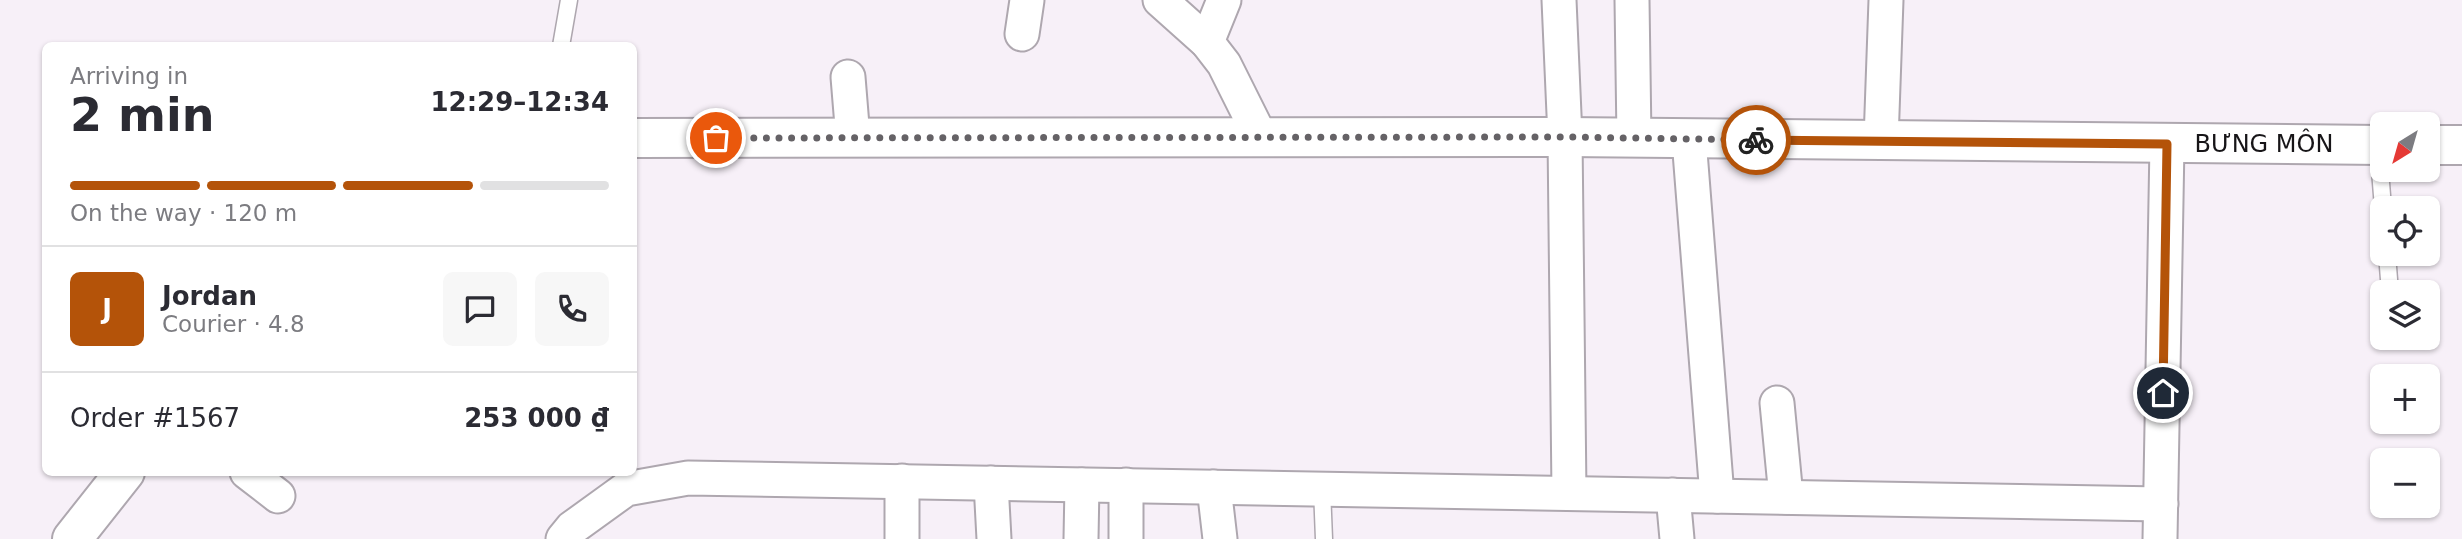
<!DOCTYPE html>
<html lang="en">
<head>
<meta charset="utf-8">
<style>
  :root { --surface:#fff; --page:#f7f7f7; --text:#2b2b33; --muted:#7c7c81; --line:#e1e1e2; --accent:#b45309 }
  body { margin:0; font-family:"DejaVu Sans",sans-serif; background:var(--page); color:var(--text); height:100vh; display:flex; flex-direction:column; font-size:26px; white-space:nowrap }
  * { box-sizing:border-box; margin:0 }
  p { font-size:23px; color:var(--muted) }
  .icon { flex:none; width:38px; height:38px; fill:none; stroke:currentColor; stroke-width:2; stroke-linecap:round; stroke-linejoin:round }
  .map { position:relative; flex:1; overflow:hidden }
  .side { position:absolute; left:42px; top:42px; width:595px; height:434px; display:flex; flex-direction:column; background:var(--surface); border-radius:10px; box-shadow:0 2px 5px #0004 }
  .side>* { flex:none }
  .needle { width:46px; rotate:217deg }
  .fabs { position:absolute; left:2370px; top:112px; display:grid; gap:14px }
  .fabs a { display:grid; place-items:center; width:70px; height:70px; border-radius:10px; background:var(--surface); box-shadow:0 2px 5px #0004; font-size:35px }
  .pin { position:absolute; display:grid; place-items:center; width:60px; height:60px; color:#fff; margin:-30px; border:4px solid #fff; border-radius:50%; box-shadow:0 2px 7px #0007 }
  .courier { position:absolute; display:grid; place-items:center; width:70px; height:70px; margin:-35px; border:5px solid #b45309; border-radius:50%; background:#fff; color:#222; box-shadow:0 2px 9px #0007 }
  .head em { font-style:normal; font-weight:700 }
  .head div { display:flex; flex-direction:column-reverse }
  .head { display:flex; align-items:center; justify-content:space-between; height:119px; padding:0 28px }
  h1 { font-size:46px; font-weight:700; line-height:52px }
  .bar { display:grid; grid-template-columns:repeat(4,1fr); gap:10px 7px; align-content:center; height:84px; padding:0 28px }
  .bar i { height:9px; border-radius:5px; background:var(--line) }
  .bar .on { background:var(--accent) }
  .bar p { grid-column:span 4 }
  .line { display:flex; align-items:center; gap:18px; padding:0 28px; border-top:2px solid var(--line) }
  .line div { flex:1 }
  .round { display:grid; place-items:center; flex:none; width:74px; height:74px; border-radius:10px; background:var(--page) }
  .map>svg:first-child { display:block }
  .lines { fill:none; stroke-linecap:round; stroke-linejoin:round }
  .lane-casing { stroke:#aea7af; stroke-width:19 }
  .street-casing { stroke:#aea7af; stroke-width:37 }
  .secondary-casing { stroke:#aea7af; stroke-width:42 }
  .lane { stroke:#fff; stroke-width:16 }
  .street { stroke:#fff; stroke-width:33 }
  .secondary { stroke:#fff; stroke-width:38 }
  .done { stroke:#656266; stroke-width:7; stroke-dasharray:0 12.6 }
  .route { stroke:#b45309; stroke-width:9 }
  .labels { text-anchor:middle; stroke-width:5; stroke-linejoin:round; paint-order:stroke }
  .street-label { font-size:24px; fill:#171518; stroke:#fff }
</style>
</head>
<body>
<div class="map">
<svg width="2462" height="539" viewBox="0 0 2462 539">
  <rect width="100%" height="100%" fill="#f7f0f8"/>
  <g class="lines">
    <!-- lane casing -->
    <g class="lane-casing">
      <g id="lane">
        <path d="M561 46 569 0"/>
        <path d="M2378 145 2383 208"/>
        <path d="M2387 254 2390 292"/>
        <path d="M1322 489 1324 539"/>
      </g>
    </g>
    <!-- street casing -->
    <g class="street-casing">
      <g id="street">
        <path d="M1160 0 1207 42 1224 64 1261 138"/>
        <path d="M1559 0 1565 137 1569 493"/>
        <path d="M1632 0 1634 138"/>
        <path d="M1022 34 1027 0"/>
        <path d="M1207 42 1224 0"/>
        <path d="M848 77 853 138"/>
        <path d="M1689 139 1717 496"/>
        <path d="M1881 141 1886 0"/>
        <path d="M1777 403 1786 497"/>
        <path d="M247 472 278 496"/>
        <path d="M991 483 994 539"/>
        <path d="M1126 485V539"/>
        <path d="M1214 487 1220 539"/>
        <path d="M1673 495 1677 539"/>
        <path d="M563 539 572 528 626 489 688 478 2161 504"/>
        <path d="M902 539V481"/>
        <path d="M1081 539 1082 485"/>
        <path d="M2160 539 2167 144"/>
      </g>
    </g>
    <!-- secondary casing -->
    <g class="secondary-casing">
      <g id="secondary">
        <path d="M634 138 1565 137 2382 145"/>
        <path d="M2427 145H2462"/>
        <path d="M72 539 125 472"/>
      </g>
    </g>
    <!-- lane -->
    <use href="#lane" class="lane"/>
    <!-- street -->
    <use href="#street" class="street"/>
    <!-- secondary -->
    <use href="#secondary" class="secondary"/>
  </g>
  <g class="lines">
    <!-- done -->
    <path class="done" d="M716 138 1565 137 1756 140"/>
    <!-- route -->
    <path class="route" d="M1756 140 2167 144 2163 393"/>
  </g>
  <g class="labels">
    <!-- street labels -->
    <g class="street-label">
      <text x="2264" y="152">BƯNG MÔN</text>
    </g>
  </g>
</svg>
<div class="fabs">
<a><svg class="needle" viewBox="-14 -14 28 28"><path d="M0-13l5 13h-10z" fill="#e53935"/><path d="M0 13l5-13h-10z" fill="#7c7c81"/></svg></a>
<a><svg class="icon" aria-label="locate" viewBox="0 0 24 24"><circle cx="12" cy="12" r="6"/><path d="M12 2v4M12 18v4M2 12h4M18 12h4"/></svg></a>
<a><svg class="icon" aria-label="layers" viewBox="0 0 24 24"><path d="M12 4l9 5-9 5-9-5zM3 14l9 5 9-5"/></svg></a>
<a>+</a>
<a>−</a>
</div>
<div class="pin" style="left:716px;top:138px;background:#ea580c"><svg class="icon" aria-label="bag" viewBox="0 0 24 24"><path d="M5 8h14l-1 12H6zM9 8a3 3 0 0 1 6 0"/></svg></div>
<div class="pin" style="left:2163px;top:393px;background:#1f2937"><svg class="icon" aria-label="home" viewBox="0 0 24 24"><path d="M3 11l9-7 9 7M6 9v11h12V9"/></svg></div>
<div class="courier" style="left:1756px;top:140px"><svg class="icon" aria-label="bike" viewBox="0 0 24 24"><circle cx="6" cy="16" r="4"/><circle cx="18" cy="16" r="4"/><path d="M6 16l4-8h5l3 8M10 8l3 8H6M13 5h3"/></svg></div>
<section class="side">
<div class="head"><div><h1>2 min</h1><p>Arriving in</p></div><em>12:29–12:34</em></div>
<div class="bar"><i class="on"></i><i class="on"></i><i class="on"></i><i></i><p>On the way · 120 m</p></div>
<div class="line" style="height:126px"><b class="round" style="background:var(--accent);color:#fff">J</b><div><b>Jordan</b><p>Courier · 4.8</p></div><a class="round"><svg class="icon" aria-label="chat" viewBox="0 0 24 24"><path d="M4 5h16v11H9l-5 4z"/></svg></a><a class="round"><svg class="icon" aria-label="phone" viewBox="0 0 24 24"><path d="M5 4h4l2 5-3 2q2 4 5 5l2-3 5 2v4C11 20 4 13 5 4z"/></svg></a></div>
<div class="line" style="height:91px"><div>Order #1567</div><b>253 000 ₫</b></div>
</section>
</div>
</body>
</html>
